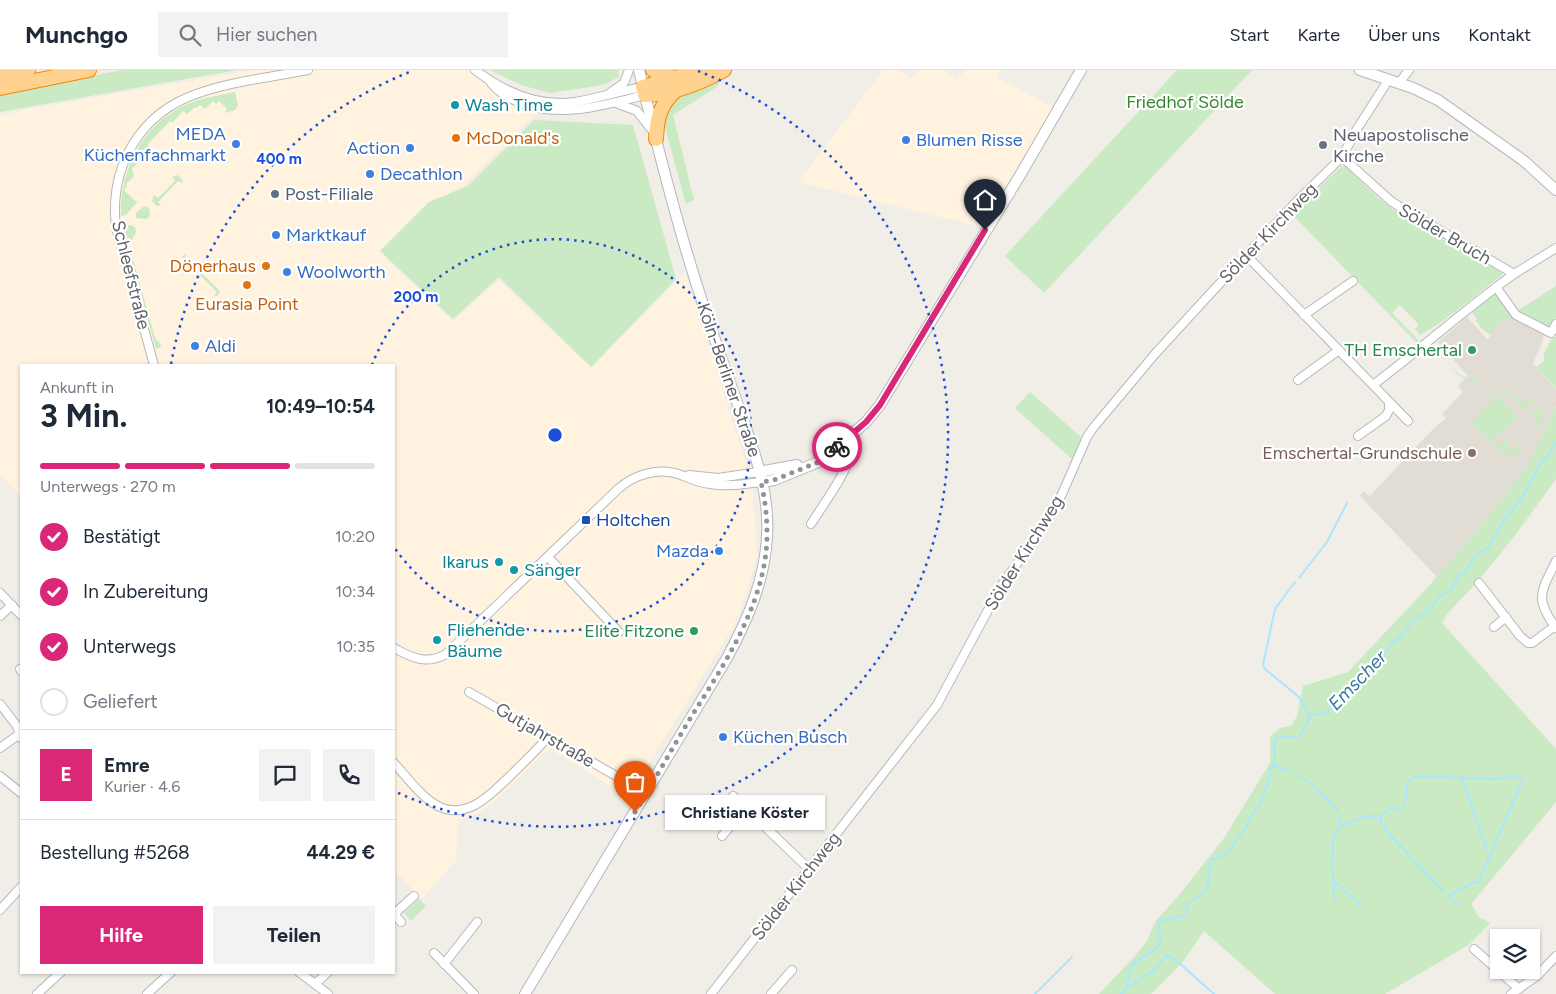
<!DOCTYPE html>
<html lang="de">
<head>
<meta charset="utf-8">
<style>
  :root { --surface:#fff; --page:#f2f2f3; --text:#1f2937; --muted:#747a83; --line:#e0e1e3; --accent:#db2777 }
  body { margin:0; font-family:Figtree,sans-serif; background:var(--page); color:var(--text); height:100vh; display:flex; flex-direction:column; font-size:19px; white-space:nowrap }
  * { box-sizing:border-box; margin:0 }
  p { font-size:16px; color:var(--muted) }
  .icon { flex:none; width:28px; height:28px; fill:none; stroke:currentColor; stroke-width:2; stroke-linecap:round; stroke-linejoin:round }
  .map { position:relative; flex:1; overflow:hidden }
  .panel { position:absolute; left:20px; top:294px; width:375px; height:610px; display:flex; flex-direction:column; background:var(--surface); border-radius:0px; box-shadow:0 1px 4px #0004 }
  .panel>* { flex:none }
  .buttons { position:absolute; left:1490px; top:859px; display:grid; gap:10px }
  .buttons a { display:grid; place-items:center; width:50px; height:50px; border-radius:0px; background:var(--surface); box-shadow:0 1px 4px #0004; font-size:25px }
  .pin { position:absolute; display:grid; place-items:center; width:42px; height:42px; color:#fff; margin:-51px -21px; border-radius:50% 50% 50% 0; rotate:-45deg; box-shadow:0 0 5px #0007 }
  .pin .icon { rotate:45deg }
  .courier { position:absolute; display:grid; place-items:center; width:50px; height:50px; margin:-25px; border:4px solid #db2777; border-radius:50%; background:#fff; color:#222; box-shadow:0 1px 6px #0007 }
  .bubble { position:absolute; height:35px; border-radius:0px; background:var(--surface); box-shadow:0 1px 4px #0004; font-size:16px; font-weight:700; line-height:35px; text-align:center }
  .overview em { font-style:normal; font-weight:700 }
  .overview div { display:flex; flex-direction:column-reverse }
  .overview { display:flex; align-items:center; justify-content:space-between; height:85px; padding:0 20px }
  h1 { font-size:32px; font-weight:700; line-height:38px }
  .bar { display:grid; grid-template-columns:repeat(4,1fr); gap:8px 5px; align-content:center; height:60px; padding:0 20px }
  .bar i { height:6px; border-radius:4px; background:var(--line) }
  .bar .current { background:var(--accent) }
  .bar p { grid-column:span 4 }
  .line { display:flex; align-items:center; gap:12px; padding:0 20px; border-top:1px solid var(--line) }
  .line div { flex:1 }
  .round { display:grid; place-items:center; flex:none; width:52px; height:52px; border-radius:0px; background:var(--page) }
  ol { padding:0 20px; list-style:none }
  li { display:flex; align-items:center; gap:15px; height:55px }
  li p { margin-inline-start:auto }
  li .icon { padding:5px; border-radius:50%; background:var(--accent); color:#fff; stroke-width:4 }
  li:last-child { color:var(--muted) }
  li i { width:28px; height:28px; border:2px solid var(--line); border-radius:50% }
  .button { display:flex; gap:10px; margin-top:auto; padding:10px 20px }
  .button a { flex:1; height:58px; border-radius:0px; background:var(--accent); color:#fff; font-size:20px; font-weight:700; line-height:58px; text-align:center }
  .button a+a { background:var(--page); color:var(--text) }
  header { display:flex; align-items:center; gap:30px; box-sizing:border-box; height:70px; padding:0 25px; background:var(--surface); border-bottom:1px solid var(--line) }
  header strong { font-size:24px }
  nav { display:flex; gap:28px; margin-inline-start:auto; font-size:18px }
  .search { width:350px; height:45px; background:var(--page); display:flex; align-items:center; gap:12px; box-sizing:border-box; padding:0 18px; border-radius:0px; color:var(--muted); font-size:19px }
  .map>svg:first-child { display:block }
  .commercial { fill:#fff2de }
  .education { fill:#e1ddd5 }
  .green { fill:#c9eac2 }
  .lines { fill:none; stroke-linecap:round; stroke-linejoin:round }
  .stream { stroke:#a9e7ff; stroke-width:2 }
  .street-casing { stroke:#b4b9bc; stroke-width:10 }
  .secondary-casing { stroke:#b3b8bc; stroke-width:12 }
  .highway-casing { stroke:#f88400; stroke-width:16 }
  .street { stroke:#fff; stroke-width:8 }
  .secondary { stroke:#fff; stroke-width:10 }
  .highway { stroke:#ffd290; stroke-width:14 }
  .done { stroke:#919494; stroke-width:5; stroke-dasharray:0 9 }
  .route { stroke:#db2777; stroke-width:6 }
  .ring { fill:none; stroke:#1d4ed8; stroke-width:2.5; stroke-dasharray:2.5 5 }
  .culture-dot { fill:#0f9aa8; stroke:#fff; stroke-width:2 }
  .food-dot { fill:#e8710a; stroke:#fff; stroke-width:2 }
  .shop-dot { fill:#3f7fe0; stroke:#fff; stroke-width:2 }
  .worship-dot { fill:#6b7280; stroke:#fff; stroke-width:2 }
  .service-dot { fill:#5c6f8a; stroke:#fff; stroke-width:2 }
  .leisure-dot { fill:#2e9e5b; stroke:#fff; stroke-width:2 }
  .education-dot { fill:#8d6e63; stroke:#fff; stroke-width:2 }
  .transit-dot { fill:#1a4fb4; stroke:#fff; stroke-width:2 }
  .labels { text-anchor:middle; stroke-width:4.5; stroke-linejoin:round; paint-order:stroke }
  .park-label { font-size:18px; fill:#398630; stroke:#fff }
  .culture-label { font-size:18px; fill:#0d838f; stroke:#fff; text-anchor:start }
  .shop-label { font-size:18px; fill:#366cbe; stroke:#fff; text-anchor:start }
  .worship-label { font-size:18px; fill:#5b616d; stroke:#fff; text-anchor:start }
  .food-label { font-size:18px; fill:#c56008; stroke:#fff; text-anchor:start }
  .service-label { font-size:18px; fill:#4e5e75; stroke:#fff; text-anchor:start }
  .street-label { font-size:18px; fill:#5e6468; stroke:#fff }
  .leisure-label { font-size:18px; fill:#27864d; stroke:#fff; text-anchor:end }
  .education-label { font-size:18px; fill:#785e54; stroke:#fff; text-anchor:end }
  .transit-label { font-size:18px; fill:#164399; stroke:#fff; text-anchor:start }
  .water-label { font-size:19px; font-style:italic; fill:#36789d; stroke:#fff }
  .centre { fill:#1d4ed8; stroke:#fff; stroke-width:2.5 }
  .ring-label { font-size:15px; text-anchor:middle; font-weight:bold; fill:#1d4ed8; stroke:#fff; stroke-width:4.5; stroke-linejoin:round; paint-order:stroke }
</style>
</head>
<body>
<header>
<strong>Munchgo</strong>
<div class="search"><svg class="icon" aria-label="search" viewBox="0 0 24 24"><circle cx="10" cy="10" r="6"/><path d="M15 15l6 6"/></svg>Hier suchen</div>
<nav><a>Start</a><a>Karte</a><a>Über uns</a><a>Kontakt</a></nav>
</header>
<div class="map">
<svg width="1556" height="924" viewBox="0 0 1556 924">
  <rect width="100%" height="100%" fill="#f1ede7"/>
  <!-- commercial -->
  <g class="commercial">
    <path d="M253 0H483L545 35 463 117 451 122 386 189 453 251 499 210 591 298 685 203 752 411 757 484 750 513 734 556 628 727 550 679 493 733 479 743 469 748 458 749 456 791 422 829 394 800V295H21V426L0 404V46L28 39Z"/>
    <path d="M883 0H899L911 9 919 0H945L957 9 965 0H1002L997 8 1054 37 981 157 798 112Z"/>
  </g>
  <!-- education -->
  <path class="education" d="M1467 247 1488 270 1499 252 1513 247 1544 264 1542 273 1533 293 1556 319V336L1532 391 1487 448 1437 507 1360 426 1363 421 1370 426 1431 361 1446 348 1442 344 1463 322 1458 316 1468 306 1438 272Z"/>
  <!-- green -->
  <g class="green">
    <path d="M122 0H237L0 42V24Z"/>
    <path d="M490 0H618L619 7 603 15 550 23 521 15Z"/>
    <path d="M1177 0H1252L1044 223 1005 186Z"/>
    <path d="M720 7 718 16 673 45 694 130 686 134 663 50 671 30Z"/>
    <path d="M235 22 238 35 235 40 225 43 227 39 219 31 216 34 213 31 205 39 200 35 196 38 195 37 187 44 183 41 172 53 170 51 148 74 149 75 141 83 143 85 139 89 141 90 132 98 134 106 126 114 127 117 124 120 136 132 139 130 126 145 121 146C119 97 146 49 193 32 206 27 221 25 235 22Z"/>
    <path d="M534 50 633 55 676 209 591 297 499 207 453 249 380 181 429 132 468 116Z"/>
    <path d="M1342 96 1346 97 1377 127 1394 140 1501 202 1502 205C1475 225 1449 249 1420 265L1415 259 1419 255 1400 235 1392 243 1419 271 1417 273 1292 144Z"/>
    <path d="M178 105 182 110 183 113 178 111 158 132 161 135 157 136 152 131 154 125 158 128 175 111 172 107Z"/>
    <path d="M144 136 149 138 150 146 146 149 136 148V143Z"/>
    <path d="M131 155 135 157 136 162 129 175 155 268 161 275 160 278 156 279 122 156Z"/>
    <path d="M185 184 186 186 184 188 193 198 195 197 220 221 217 226H214L217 222 182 187Z"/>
    <path d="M1556 216V248L1550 256 1547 257 1516 242Z"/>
    <path d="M1496 223 1513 247 1499 252 1491 265 1484 261 1475 250 1477 249 1472 242Z"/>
    <path d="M1553 266 1556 267V318L1537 297 1544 291V284Z"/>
    <path d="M1432 276C1444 289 1458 310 1477 310L1493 325 1490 328 1488 327 1490 324 1477 311 1474 314 1457 304Z"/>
    <path d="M1506 319 1519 332 1533 330C1540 338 1548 354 1536 361L1535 359 1541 354 1535 348 1534 349 1531 346 1538 338 1533 332 1524 340 1506 322 1499 328 1517 347 1493 370 1498 376 1505 370 1508 374 1507 375 1512 381 1521 373V379L1513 386 1500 382 1472 353Z"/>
    <path d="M1030 322 1081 367 1073 390 1015 338Z"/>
    <path d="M1556 337V409L1516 464 1479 510 1447 544 1442 553 1556 679V732L1471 834 1479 847 1490 853 1470 874 1385 924H1275L1204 861 1182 893 1151 924H1099L1136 885 1147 871 1155 852 1180 824 1224 768 1270 693V667L1280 658 1291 656 1297 646 1303 616 1348 602 1428 517 1487 448 1531 391Z"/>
    <path d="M419 829 426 836 411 851 404 843Z"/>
  </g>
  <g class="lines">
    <!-- stream -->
    <g class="stream">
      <path d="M1299 508 1327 472 1347 433"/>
      <path d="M1295 512 1275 539 1263 595 1265 599 1299 627 1310 647"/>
      <path d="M1274 695 1290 702"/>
      <path d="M1298 707 1304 708 1339 741"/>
      <path d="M1462 708 1487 779"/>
      <path d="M1381 746 1392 737 1401 740 1407 725V714L1413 706 1495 709 1518 706"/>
      <path d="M1381 746V753L1386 757 1388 763 1443 821"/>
      <path d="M1340 747 1339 752 1340 754 1344 755 1368 746H1381"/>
      <path d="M1333 791V770L1340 755"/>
      <path d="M1333 797 1334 830"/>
      <path d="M1483 801 1523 709"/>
      <path d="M1334 811 1361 836"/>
      <path d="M1459 835 1450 828 1449 825 1472 813 1479 812 1482 803"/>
      <path d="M1128 916 1152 902 1167 885 1178 892 1214 924"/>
      <path d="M1035 924 1072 887"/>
      <path d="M1121 924C1132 915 1126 904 1133 895 1142 885 1154 884 1161 872L1158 859 1160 851 1181 847 1185 844 1188 833 1206 822 1208 816 1210 792 1212 789 1223 786 1229 780 1245 759 1252 744 1260 734 1269 710 1270 700 1275 692 1274 676 1276 669C1283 664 1293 670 1300 665 1305 660 1307 652 1311 646L1328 642 1337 627 1358 612 1365 598 1382 589 1389 576 1404 563 1413 551 1425 543 1439 528 1451 519 1458 506 1464 503 1476 486 1489 477 1505 449 1522 428 1541 393 1550 383 1556 373"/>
    </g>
    <!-- street casing -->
    <g class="street-casing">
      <g id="street">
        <path d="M475 0C504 22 538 37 575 32 598 28 620 21 643 17"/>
        <path d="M491 13C498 22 506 26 516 31 558 50 603 35 645 25"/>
        <path d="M1399 13 1409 0"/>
        <path d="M611 22 624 13 629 0"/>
        <path d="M616 33 637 41 651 59"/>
        <path d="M1342 87 1392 132 1514 204 1556 178"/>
        <path d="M1246 185 1408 351"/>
        <path d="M1496 217 1516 245 1551 263 1556 254"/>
        <path d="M1304 245 1353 211"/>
        <path d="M154 295 116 158C109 97 139 43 199 23 234 11 272 7 308 0"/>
        <path d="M1298 310 1339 280"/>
        <path d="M1373 315C1421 279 1465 239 1514 204"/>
        <path d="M1358 366 1386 346 1389 340V332"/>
        <path d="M689 405 718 408 759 402"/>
        <path d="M811 454C819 441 848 401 848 389 848 383 844 379 841 374"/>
        <path d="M548 487 619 562"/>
        <path d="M1556 491C1541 522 1534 528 1556 558"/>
        <path d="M1479 513 1520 566 1528 573H1532L1555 556"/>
        <path d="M0 523 21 545"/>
        <path d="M0 546 12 535"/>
        <path d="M1494 557 1506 547"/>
        <path d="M394 578C412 588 427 595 446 584L618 419C635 404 659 397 681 405 691 409 699 413 710 414 728 417 744 414 761 412"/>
        <path d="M20 599 21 601"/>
        <path d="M469 622 646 723"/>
        <path d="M0 634 17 656 21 668"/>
        <path d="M0 678 21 663"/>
        <path d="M394 693C406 706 422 728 438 736 467 751 491 724 510 706 523 693 536 681 548 667"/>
        <path d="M0 706 21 723"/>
        <path d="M733 726 809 799"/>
        <path d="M722 766 746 738"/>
        <path d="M0 840 21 817"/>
        <path d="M394 844 414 826"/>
        <path d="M394 844 401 852"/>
        <path d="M1474 879 1519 919"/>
        <path d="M434 883 474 924"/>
        <path d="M444 894 477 852"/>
        <path d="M299 902 328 924"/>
        <path d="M315 914 328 902"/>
        <path d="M37 924 61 902"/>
        <path d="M147 924 171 902"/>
        <path d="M711 924 937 635 1001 516 1045 454 1062 424 1087 367 1093 358 1155 284 1209 225 1300 128 1342 87 1357 59 1389 9"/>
        <path d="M771 924 792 900"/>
        <path d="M1511 924 1537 906 1556 886"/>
      </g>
    </g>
    <!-- secondary casing -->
    <g class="secondary-casing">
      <g id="secondary">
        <path d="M1360 0 1413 18 1438 30 1524 91 1556 120"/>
        <path d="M759 402 797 395"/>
        <path d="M761 412 774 410 821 391 866 352 880 335 1022 102 1081 0"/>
        <path d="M525 924 727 588C748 549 765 510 767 466 770 422 753 378 739 338 727 304 715 271 704 237 678 160 658 80 639 0"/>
      </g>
    </g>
    <!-- highway casing -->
    <g class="highway-casing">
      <g id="highway">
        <path d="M653 0 659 4 675 8"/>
        <path d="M0 5 28 0"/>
        <path d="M643 17 704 0"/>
        <path d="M0 18 89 0"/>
        <path d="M645 25C672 24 700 13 724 0"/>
        <path d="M656 69C657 47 660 35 676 20"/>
      </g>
    </g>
    <!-- street -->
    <use href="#street" class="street"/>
    <!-- secondary -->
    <use href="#secondary" class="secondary"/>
    <!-- highway -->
    <use href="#highway" class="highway"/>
  </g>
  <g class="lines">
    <!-- done -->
    <path class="done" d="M635 742C654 711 672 679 691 647 725 593 767 531 767 464 767 446 765 429 761 412L774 410 821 391 826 384 837 377"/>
    <!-- route -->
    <path class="route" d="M837 377 866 352 880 335 985 160"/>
  </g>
  <!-- distance rings -->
  <g class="ring">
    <path d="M372 295A196 196 0 1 1 394 477"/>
    <path d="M171 294A391 391 0 0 1 412 1M698 1A391 391 0 1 1 396 722"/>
  </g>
  <!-- markers -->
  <g class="culture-dot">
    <circle cx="455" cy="35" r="5"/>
    <circle cx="499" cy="492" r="5"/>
    <circle cx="514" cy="500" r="5"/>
    <circle cx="437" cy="570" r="5"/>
  </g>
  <g class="food-dot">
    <circle cx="456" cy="68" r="5"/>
    <circle cx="266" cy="196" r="5"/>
    <circle cx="247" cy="215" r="5"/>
  </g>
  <g class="shop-dot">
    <circle cx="906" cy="70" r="5"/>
    <circle cx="236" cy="74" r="5"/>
    <circle cx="410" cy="78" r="5"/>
    <circle cx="370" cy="104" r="5"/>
    <circle cx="276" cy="165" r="5"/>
    <circle cx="287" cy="202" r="5"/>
    <circle cx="195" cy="276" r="5"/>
    <circle cx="719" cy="481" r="5"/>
    <circle cx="723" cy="667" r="5"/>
  </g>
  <circle class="worship-dot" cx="1323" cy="75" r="5"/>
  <circle class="service-dot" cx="275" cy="124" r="5"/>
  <g class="leisure-dot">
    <circle cx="1472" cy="280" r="5"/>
    <circle cx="694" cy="561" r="5"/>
  </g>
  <circle class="education-dot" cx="1472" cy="383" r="5"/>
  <rect class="transit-dot" x="581" y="445" width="10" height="10" rx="2.5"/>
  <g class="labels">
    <!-- park labels -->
    <g class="park-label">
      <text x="1185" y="38">Friedhof Sölde</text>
    </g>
    <!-- culture labels -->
    <g class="culture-label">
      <text x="465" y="41">Wash Time</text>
      <text x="489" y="498" text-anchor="end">Ikarus</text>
      <text x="524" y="506">Sänger</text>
      <text x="447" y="566">Fliehende<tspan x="447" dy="21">Bäume</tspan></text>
    </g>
    <!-- shop labels -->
    <g class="shop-label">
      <text x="226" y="70" text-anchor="end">MEDA<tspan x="226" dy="21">Küchenfachmarkt</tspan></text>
      <text x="916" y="76">Blumen Risse</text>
      <text x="400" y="84" text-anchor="end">Action</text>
      <text x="380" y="110">Decathlon</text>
      <text x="286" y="171">Marktkauf</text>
      <text x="297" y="208">Woolworth</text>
      <text x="205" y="282">Aldi</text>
      <text x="709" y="487" text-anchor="end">Mazda</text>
      <text x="733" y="673">Küchen Busch</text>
    </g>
    <!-- worship labels -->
    <g class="worship-label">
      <text x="1333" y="71">Neuapostolische<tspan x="1333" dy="21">Kirche</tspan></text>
    </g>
    <!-- food labels -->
    <g class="food-label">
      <text x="466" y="74">McDonald's</text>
      <text x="256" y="202" text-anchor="end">Dönerhaus</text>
      <text x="247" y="240" text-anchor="middle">Eurasia Point</text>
    </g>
    <!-- service labels -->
    <g class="service-label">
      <text x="285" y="130">Post-Filiale</text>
    </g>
    <!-- street labels -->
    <g class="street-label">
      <text transform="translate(1268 163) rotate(-46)" y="6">Sölder Kirchweg</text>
      <text transform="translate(1445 164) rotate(30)" y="6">Sölder Bruch</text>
      <text transform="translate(131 205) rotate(76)" y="6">Schleefstraße</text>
      <text transform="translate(729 310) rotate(71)" y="6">Köln-Berliner Straße</text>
      <text transform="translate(1024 483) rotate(-58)" y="6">Sölder Kirchweg</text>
      <text transform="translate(545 665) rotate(30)" y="6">Gutjahrstraße</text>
      <text transform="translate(796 816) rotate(-52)" y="6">Sölder Kirchweg</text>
    </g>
    <!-- leisure labels -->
    <g class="leisure-label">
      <text x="1462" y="286">TH Emschertal</text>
      <text x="684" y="567">Elite Fitzone</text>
    </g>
    <!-- education labels -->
    <g class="education-label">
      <text x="1462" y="389">Emschertal-Grundschule</text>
    </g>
    <!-- transit labels -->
    <g class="transit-label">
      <text x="596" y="456">Holtchen</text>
    </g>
    <!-- water labels -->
    <g class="water-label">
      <text transform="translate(1357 610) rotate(-46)" y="7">Emscher</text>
    </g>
  </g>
  <circle cx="555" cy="365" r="8" class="centre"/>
  <g class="ring-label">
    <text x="279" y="94">400 m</text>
    <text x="416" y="232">200 m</text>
  </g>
</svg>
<div class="buttons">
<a><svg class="icon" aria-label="layers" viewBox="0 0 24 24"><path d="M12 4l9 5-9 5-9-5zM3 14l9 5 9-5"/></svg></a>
</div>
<div class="pin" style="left:635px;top:742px;background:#ea580c"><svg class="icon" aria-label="bag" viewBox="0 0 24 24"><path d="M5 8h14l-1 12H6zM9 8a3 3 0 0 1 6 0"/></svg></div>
<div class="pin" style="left:985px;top:160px;background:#1f2937"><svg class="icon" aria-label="home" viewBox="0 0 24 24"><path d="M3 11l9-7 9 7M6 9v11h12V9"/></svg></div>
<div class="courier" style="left:837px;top:377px"><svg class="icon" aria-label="bike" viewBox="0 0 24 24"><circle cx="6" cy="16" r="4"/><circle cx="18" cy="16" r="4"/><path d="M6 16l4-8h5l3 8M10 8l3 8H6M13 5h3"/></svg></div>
<div class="bubble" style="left:665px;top:725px;width:160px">Christiane Köster</div>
<section class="panel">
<div class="overview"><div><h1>3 Min.</h1><p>Ankunft in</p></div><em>10:49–10:54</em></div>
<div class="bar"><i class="current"></i><i class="current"></i><i class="current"></i><i></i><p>Unterwegs · 270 m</p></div>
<ol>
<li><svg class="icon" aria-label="check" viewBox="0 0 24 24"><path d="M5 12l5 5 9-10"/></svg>Bestätigt<p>10:20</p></li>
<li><svg class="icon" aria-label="check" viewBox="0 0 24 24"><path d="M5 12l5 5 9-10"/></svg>In Zubereitung<p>10:34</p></li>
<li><svg class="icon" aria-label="check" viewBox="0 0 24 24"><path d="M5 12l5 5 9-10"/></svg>Unterwegs<p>10:35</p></li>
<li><i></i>Geliefert</li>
</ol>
<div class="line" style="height:90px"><b class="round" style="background:var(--accent);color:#fff">E</b><div><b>Emre</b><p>Kurier · 4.6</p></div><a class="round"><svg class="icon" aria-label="chat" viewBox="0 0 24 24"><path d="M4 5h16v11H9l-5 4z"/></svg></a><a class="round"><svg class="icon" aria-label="phone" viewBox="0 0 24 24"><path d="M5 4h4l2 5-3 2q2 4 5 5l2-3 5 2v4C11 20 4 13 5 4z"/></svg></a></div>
<div class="line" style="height:65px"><div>Bestellung #5268</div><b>44.29 €</b></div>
<div class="button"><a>Hilfe</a><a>Teilen</a></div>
</section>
</div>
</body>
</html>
